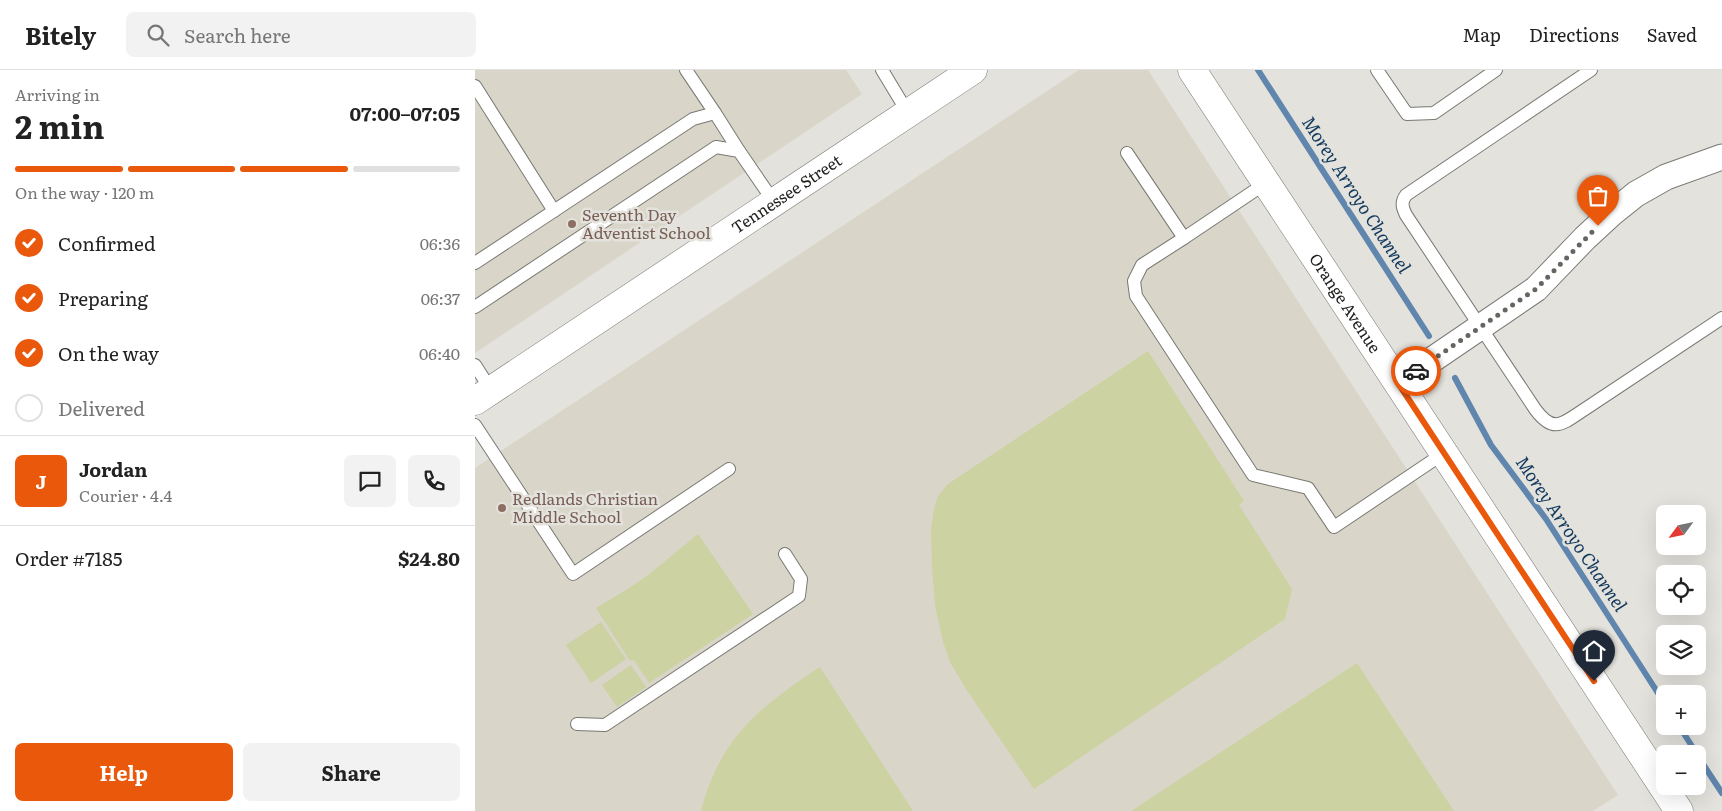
<!DOCTYPE html>
<html lang="en">
<head>
<meta charset="utf-8">
<style>
  :root { --surface:#fff; --page:#f2f2f2; --text:#222; --muted:#767676; --line:#e0e0e0; --accent:#ea580c }
  body { margin:0; font-family:Literata,serif; background:var(--page); color:var(--text); height:100vh; display:flex; flex-direction:column; font-size:19px; white-space:nowrap }
  * { box-sizing:border-box; margin:0 }
  p { font-size:16px; color:var(--muted) }
  .icon { flex:none; width:28px; height:28px; fill:none; stroke:currentColor; stroke-width:2; stroke-linecap:round; stroke-linejoin:round }
  .map { position:relative; flex:1; overflow:hidden }
  .panel { display:flex; flex-direction:column; background:var(--surface); width:475px }
  .panel>* { flex:none }
  .needle { width:32px; rotate:237deg }
  .tools { position:absolute; left:1181px; top:435px; display:grid; gap:10px }
  .tools a { display:grid; place-items:center; width:50px; height:50px; border-radius:8px; background:var(--surface); box-shadow:0 5px 20px #0002; font-size:25px }
  .pin { position:absolute; display:grid; place-items:center; width:42px; height:42px; color:#fff; margin:-51px -21px; border-radius:50% 50% 50% 0; rotate:-45deg; box-shadow:0 0 5px #0007 }
  .pin .icon { rotate:45deg }
  .courier { position:absolute; display:grid; place-items:center; width:50px; height:50px; margin:-25px; border:4px solid #ea580c; border-radius:50%; background:#fff; color:#222; box-shadow:0 1px 6px #0007 }
  .headline em { font-style:normal; font-weight:700 }
  .headline div { display:flex; flex-direction:column-reverse }
  .headline { display:flex; align-items:center; justify-content:space-between; height:85px; padding:0 15px }
  h1 { font-size:32px; font-weight:700; line-height:38px }
  .bar { display:grid; grid-template-columns:repeat(4,1fr); gap:8px 5px; align-content:center; height:60px; padding:0 15px }
  .bar i { height:6px; border-radius:4px; background:var(--line) }
  .bar .on { background:var(--accent) }
  .bar p { grid-column:span 4 }
  .line { display:flex; align-items:center; gap:12px; padding:0 15px; border-top:1px solid var(--line) }
  .line div { flex:1 }
  .round { display:grid; place-items:center; flex:none; width:52px; height:52px; border-radius:8px; background:var(--page) }
  ol { padding:0 15px; list-style:none }
  li { display:flex; align-items:center; gap:15px; height:55px }
  li p { margin-inline-start:auto }
  li .icon { padding:5px; border-radius:50%; background:var(--accent); color:#fff; stroke-width:4 }
  li:last-child { color:var(--muted) }
  li i { width:28px; height:28px; border:2px solid var(--line); border-radius:50% }
  .cta { display:flex; gap:10px; margin-top:auto; padding:10px 15px }
  .cta a { flex:1; height:58px; border-radius:8px; background:var(--accent); color:#fff; font-size:20px; font-weight:700; line-height:58px; text-align:center }
  .cta a+a { background:var(--page); color:var(--text) }
  header { display:flex; align-items:center; gap:30px; box-sizing:border-box; height:70px; padding:0 25px; background:var(--surface); border-bottom:1px solid var(--line) }
  header strong { font-size:24px }
  nav { display:flex; gap:28px; margin-inline-start:auto; font-size:18px }
  .search { width:350px; height:45px; background:var(--page); display:flex; align-items:center; gap:12px; box-sizing:border-box; padding:0 18px; border-radius:8px; color:var(--muted); font-size:19px }
  main { display:flex; flex:1; min-height:0 }
  .map>svg:first-child { display:block }
  .built { fill:#d9d6c9 }
  .green { fill:#ccd2a1 }
  .lines { fill:none; stroke-linecap:round; stroke-linejoin:round }
  .stream { stroke:#6086ae; stroke-width:6 }
  .service-casing { stroke:#797873; stroke-width:14 }
  .minor-casing { stroke:#797873; stroke-width:27 }
  .tertiary-casing { stroke:#797873; stroke-width:29 }
  .secondary-casing { stroke:#797873; stroke-width:29 }
  .service { stroke:#fff; stroke-width:12 }
  .minor { stroke:#fff; stroke-width:25 }
  .tertiary { stroke:#fff; stroke-width:28 }
  .secondary { stroke:#fff; stroke-width:28 }
  .done { stroke:#656561; stroke-width:5; stroke-dasharray:0 9 }
  .route { stroke:#ea580c; stroke-width:6 }
  .education-dot { fill:#8d6e63; stroke:#e3e2dc; stroke-width:2 }
  .labels { text-anchor:middle; stroke-width:5; stroke-linejoin:round; paint-order:stroke }
  .street-label { font-size:16px; fill:#21211f; stroke:#e3e2dc }
  .education-label { font-size:16px; fill:#785e54; stroke:#e3e2dc; text-anchor:start }
  .water-label { font-size:18px; font-style:italic; fill:#11375d; stroke:#e3e2dc }
</style>
</head>
<body>
<header>
<strong>Bitely</strong>
<div class="search"><svg class="icon" aria-label="search" viewBox="0 0 24 24"><circle cx="10" cy="10" r="6"/><path d="M15 15l6 6"/></svg>Search here</div>
<nav><a>Map</a><a>Directions</a><a>Saved</a></nav>
</header>
<main>
<section class="panel">
<div class="headline"><div><h1>2 min</h1><p>Arriving in</p></div><em>07:00–07:05</em></div>
<div class="bar"><i class="on"></i><i class="on"></i><i class="on"></i><i></i><p>On the way · 120 m</p></div>
<ol>
<li><svg class="icon" aria-label="check" viewBox="0 0 24 24"><path d="M5 12l5 5 9-10"/></svg>Confirmed<p>06:36</p></li>
<li><svg class="icon" aria-label="check" viewBox="0 0 24 24"><path d="M5 12l5 5 9-10"/></svg>Preparing<p>06:37</p></li>
<li><svg class="icon" aria-label="check" viewBox="0 0 24 24"><path d="M5 12l5 5 9-10"/></svg>On the way<p>06:40</p></li>
<li><i></i>Delivered</li>
</ol>
<div class="line" style="height:90px"><b class="round" style="background:var(--accent);color:#fff">J</b><div><b>Jordan</b><p>Courier · 4.4</p></div><a class="round"><svg class="icon" aria-label="chat" viewBox="0 0 24 24"><path d="M4 5h16v11H9l-5 4z"/></svg></a><a class="round"><svg class="icon" aria-label="phone" viewBox="0 0 24 24"><path d="M5 4h4l2 5-3 2q2 4 5 5l2-3 5 2v4C11 20 4 13 5 4z"/></svg></a></div>
<div class="line" style="height:65px"><div>Order #7185</div><b>$24.80</b></div>
<div class="cta"><a>Help</a><a>Share</a></div>
</section>
<div class="map">
<svg width="1247" height="741" viewBox="0 0 1247 741">
  <rect width="100%" height="100%" fill="#e3e2dc"/>
  <!-- built -->
  <g class="built">
    <path d="M0 0H371L387 24 0 283Z"/>
    <path d="M604 0H673L1143 725 1118 741H0V398Z"/>
  </g>
  <!-- green -->
  <g class="green">
    <path d="M673 281 769 431 764 435 817 519 810 549 559 719 491 619 475 592 468 572 460 535 457 496 456 460 459 439 463 426 473 414Z"/>
    <path d="M223 464 278 544 174 613 159 590 155 591 121 538 151 520 172 506Z"/>
    <path d="M126 552 151 589 116 613 91 575Z"/>
    <path d="M882 593 979 741H656Z"/>
    <path d="M156 595 171 617 142 637 127 615Z"/>
    <path d="M345 597 438 741H226C245 667 285 637 345 597Z"/>
  </g>
  <g class="lines">
    <!-- stream -->
    <g class="stream">
      <path d="M783 0 954 266"/>
      <path d="M980 308 1016 375 1071 449 1190 634"/>
      <path d="M1204 656 1222 684"/>
      <path d="M1222 685 1247 723"/>
    </g>
    <!-- service casing -->
    <g class="service-casing">
      <g id="service">
        <path d="M211 0 240 43"/>
        <path d="M407 0 433 43"/>
        <path d="M902 0 932 44 959 43 1021 0"/>
        <path d="M1116 0 931 125C926 132 927 137 931 145L1060 339C1079 365 1088 353 1110 339L1247 248"/>
        <path d="M0 16 79 141"/>
        <path d="M652 83 709 168 791 113"/>
        <path d="M709 168 667 195 659 211 661 226 778 405 833 418 859 457 969 383"/>
        <path d="M0 193 218 49 240 43 264 81"/>
        <path d="M0 237 241 77 264 81 299 132"/>
        <path d="M0 295 16 320"/>
        <path d="M0 355 98 504 254 399"/>
        <path d="M102 654 130 655 324 526 326 509 310 484"/>
      </g>
    </g>
    <!-- minor casing -->
    <g class="minor-casing">
      <path id="minor" d="M923 313 1061 219 1110 168 1136 144 1161 124 1191 107 1247 87"/>
    </g>
    <!-- tertiary casing -->
    <g class="tertiary-casing">
      <g id="tertiary">
        <path id="s1" d="M717 0 1204 741"/>
      </g>
    </g>
    <!-- secondary casing -->
    <g class="secondary-casing">
      <g id="secondary">
        <path id="s2" d="M0 331 498 0"/>
      </g>
    </g>
    <!-- service -->
    <use href="#service" class="service"/>
    <!-- minor -->
    <use href="#minor" class="minor"/>
    <!-- tertiary -->
    <use href="#tertiary" class="tertiary"/>
    <!-- secondary -->
    <use href="#secondary" class="secondary"/>
  </g>
  <g class="lines">
    <!-- done -->
    <path class="done" d="M941 301 1061 219 1123 156"/>
    <!-- route -->
    <path class="route" d="M941 301 923 313 1119 611"/>
  </g>
  <!-- markers -->
  <g class="education-dot">
    <circle cx="97" cy="154" r="5"/>
    <circle cx="27" cy="438" r="5"/>
  </g>
  <g class="labels">
    <!-- street labels -->
    <g class="street-label">
      <text dy="6" stroke="none"><textPath href="#s2" startOffset="374">Tennessee Street</textPath></text>
      <text dy="6" stroke="none"><textPath href="#s1" startOffset="279">Orange Avenue</textPath></text>
    </g>
    <!-- education labels -->
    <g class="education-label">
      <text x="107" y="151">Seventh Day<tspan x="107" dy="18">Adventist School</tspan></text>
      <text x="37" y="435">Redlands Christian<tspan x="37" dy="18">Middle School</tspan></text>
    </g>
    <!-- water labels -->
    <g class="water-label">
      <text transform="translate(881 125) rotate(57)" y="6">Morey Arroyo Channel</text>
      <text transform="translate(1096 464) rotate(56)" y="6">Morey Arroyo Channel</text>
    </g>
  </g>
</svg>
<div class="tools">
<a><svg class="needle" viewBox="-14 -14 28 28"><path d="M0-13l5 13h-10z" fill="#e53935"/><path d="M0 13l5-13h-10z" fill="#767676"/></svg></a>
<a><svg class="icon" aria-label="locate" viewBox="0 0 24 24"><circle cx="12" cy="12" r="6"/><path d="M12 2v4M12 18v4M2 12h4M18 12h4"/></svg></a>
<a><svg class="icon" aria-label="layers" viewBox="0 0 24 24"><path d="M12 4l9 5-9 5-9-5zM3 14l9 5 9-5"/></svg></a>
<a>+</a>
<a>−</a>
</div>
<div class="pin" style="left:1123px;top:156px;background:#ea580c"><svg class="icon" aria-label="bag" viewBox="0 0 24 24"><path d="M5 8h14l-1 12H6zM9 8a3 3 0 0 1 6 0"/></svg></div>
<div class="pin" style="left:1119px;top:611px;background:#1f2937"><svg class="icon" aria-label="home" viewBox="0 0 24 24"><path d="M3 11l9-7 9 7M6 9v11h12V9"/></svg></div>
<div class="courier" style="left:941px;top:301px"><svg class="icon" aria-label="car" viewBox="0 0 24 24"><path d="M5 17H2v-5l4-1 3-4h7l3 4 3 1v5h-3M9 17h6M6 11h13"/><circle cx="7" cy="17" r="2"/><circle cx="17" cy="17" r="2"/></svg></div>
</div>
</main>
</body>
</html>
